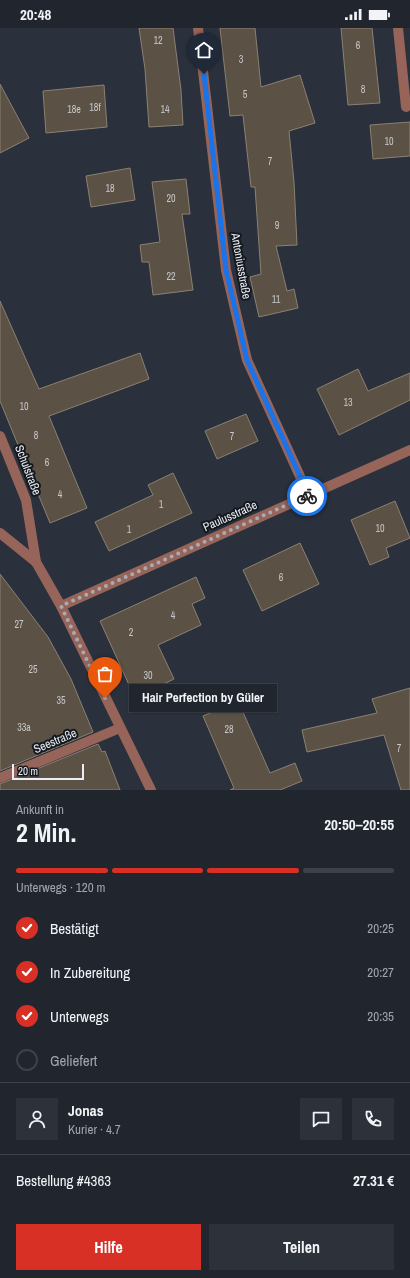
<!DOCTYPE html>
<html lang="de">
<head>
<meta charset="utf-8">
<style>
  :root { --surface:#20252e; --page:#2d313a; --text:#f1f3f6; --muted:#a2a5aa; --line:#3d424a; --accent:#d93025 }
  body { margin:0; font-family:"Archivo Narrow",sans-serif; background:var(--page); color:var(--text); height:100vh; display:flex; flex-direction:column; font-size:15px; white-space:nowrap }
  * { box-sizing:border-box; margin:0 }
  p { font-size:13px; color:var(--muted) }
  .icon { flex:none; width:22px; height:22px; fill:none; stroke:currentColor; stroke-width:2; stroke-linecap:round; stroke-linejoin:round }
  .map { position:relative; height:762px; overflow:hidden }
  .sheet { display:flex; flex-direction:column; background:var(--surface); flex:1 }
  .sheet>* { flex:none }
  .scale { position:absolute; left:12px; bottom:10px; width:72px; box-sizing:border-box; padding-left:4px; border:2px solid #e9eef6; border-top:0; font-size:11px; line-height:14px; white-space:nowrap; color:#e9eef6; -webkit-text-stroke:3px #15191e; paint-order:stroke }
  .pin { position:absolute; display:grid; place-items:center; width:34px; height:34px; color:#fff; margin:-41px -17px; border-radius:50% 50% 50% 0; rotate:-45deg; box-shadow:0 0 4px #0007 }
  .pin .icon { rotate:45deg }
  .courier { position:absolute; display:grid; place-items:center; width:40px; height:40px; margin:-20px; border:3px solid #1a73e8; border-radius:50%; background:#fff; color:#222; box-shadow:0 1px 5px #0007 }
  .bubble { position:absolute; height:28px; border-radius:0px; background:var(--surface); box-shadow:0 1px 3px #0004,0 0 0 1px var(--line); font-size:13px; font-weight:700; line-height:28px; text-align:center }
  .overview em { font-style:normal; font-weight:700 }
  .overview div { display:flex; flex-direction:column-reverse }
  .overview { display:flex; align-items:center; justify-content:space-between; height:68px; padding:0 16px }
  h1 { font-size:26px; font-weight:700; line-height:30px }
  .bar { display:grid; grid-template-columns:repeat(4,1fr); gap:6px 4px; align-content:center; height:48px; padding:0 16px }
  .bar i { height:5px; border-radius:3px; background:var(--line) }
  .bar .on { background:var(--accent) }
  .bar p { grid-column:span 4 }
  .line { display:flex; align-items:center; gap:10px; padding:0 16px; border-top:1px solid var(--line) }
  .line div { flex:1 }
  .round { display:grid; place-items:center; flex:none; width:42px; height:42px; border-radius:0px; background:var(--page) }
  ol { padding:0 16px; list-style:none }
  li { display:flex; align-items:center; gap:12px; height:44px }
  li p { margin-inline-start:auto }
  li .icon { padding:4px; border-radius:50%; background:var(--accent); color:#fff; stroke-width:4 }
  li:last-child { color:var(--muted) }
  li i { width:22px; height:22px; border:2px solid var(--line); border-radius:50% }
  .primary-button { display:flex; gap:8px; margin-top:auto; padding:8px 16px }
  .primary-button a { flex:1; height:46px; border-radius:0px; background:var(--accent); color:#fff; font-size:16px; font-weight:700; line-height:46px; text-align:center }
  .primary-button a+a { background:var(--page); color:var(--text) }
  .status { display:flex; justify-content:space-between; align-items:center; height:28px; padding:0 20px; background:var(--surface); direction:ltr }
  .status svg { height:11px; fill:currentColor }
  .map>svg:first-child { display:block }
  .building { fill:#5b5144; stroke:#8b8072 }
  .lines { fill:none; stroke-linecap:round; stroke-linejoin:round }
  .minor { stroke:#976459; stroke-width:10 }
  .done { stroke:#a6acb5; stroke-width:4; stroke-dasharray:0 7.2 }
  .route { stroke:#1a73e8; stroke-width:5 }
  .labels { text-anchor:middle; stroke-width:4; stroke-linejoin:round; paint-order:stroke }
  .number-label { font-size:10px; fill:#c6c7ca }
  .street-label { font-size:12px; fill:#e9eef6; stroke:#15191e }
</style>
</head>
<body>
<div class="status"><b>20:48</b><svg viewBox="0 0 49 12"><path d="M0 12V9h3v3zM5 12V6h3v6zM10 12V3h3v9zM15 12V0h3v12zM26 1h20v11H26zM47 4h2v5h-2z"/></svg></div>
<div class="map">
<svg width="410" height="762" viewBox="0 0 410 762">
  <rect width="100%" height="100%" fill="#2a313d"/>
  <!-- building -->
  <g class="building">
    <path d="M139 0H173L181 62 183 97 149 99 145 41Z"/>
    <path d="M220 0H255L261 59 300 47 315 95 289 103 294 154 297 217 276 218 287 263 294 261 298 280 259 289 250 249 261 246 255 159H251L243 87 230 88Z"/>
    <path d="M341 0H372L380 75 348 77Z"/>
    <path d="M0 56 29 110 0 125Z"/>
    <path d="M104 57 107 99 46 105 43 63Z"/>
    <path d="M410 94V128L373 131 370 97Z"/>
    <path d="M130 140 135 172 91 179 86 148Z"/>
    <path d="M186 151 190 186H182L193 262 153 267 149 234H142L140 217 160 214 152 154Z"/>
    <path d="M0 273 39 361 140 325 149 351 49 388 87 480 50 495 0 373Z"/>
    <path d="M358 341 368 363 410 345V372L339 407 317 361Z"/>
    <path d="M246 386 258 413 217 431 205 403Z"/>
    <path d="M173 445 192 485 109 523 95 494 153 467 148 457Z"/>
    <path d="M395 473 410 510 386 520 389 529 370 537 351 492Z"/>
    <path d="M300 515 319 556 262 583 243 542Z"/>
    <path d="M0 546 48 609 71 651 93 704 0 743Z"/>
    <path d="M196 549 205 570 192 576 201 597 158 617 174 651 135 670 100 593Z"/>
    <path d="M410 660V762H401L384 707 307 724 302 702 377 685 372 671Z"/>
    <path d="M238 673 270 745 295 735 302 753 280 762H230L234 760 203 688Z"/>
    <path d="M98 716 102 724 105 723 120 762H0V756Z"/>
  </g>
  <g class="lines">
    <!-- minor -->
    <g class="minor">
      <path d="M198 0 226 242 247 332 309 468"/>
      <path d="M398 0 406 79"/>
      <path d="M0 408 26 472 36 534 61 578 151 762"/>
      <path d="M0 505 36 534"/>
      <path d="M61 578 410 422"/>
      <path d="M0 750 120 700"/>
    </g>
  </g>
  <g class="lines">
    <!-- done -->
    <path class="done" d="M105 670 61 578 307 468"/>
    <!-- route -->
    <path class="route" d="M204 46 226 242 247 332 309 468H307"/>
  </g>
  <g class="labels">
    <!-- number labels -->
    <g class="number-label">
      <text x="158" y="16">12</text>
      <text x="358" y="21">6</text>
      <text x="241" y="35">3</text>
      <text x="363" y="65">8</text>
      <text x="245" y="70">5</text>
      <text x="95" y="83">18f</text>
      <text x="74" y="85">18e</text>
      <text x="165" y="85">14</text>
      <text x="389" y="117">10</text>
      <text x="270" y="137">7</text>
      <text x="110" y="164">18</text>
      <text x="171" y="174">20</text>
      <text x="277" y="201">9</text>
      <text x="171" y="252">22</text>
      <text x="276" y="275">11</text>
      <text x="348" y="378">13</text>
      <text x="24" y="382">10</text>
      <text x="36" y="411">8</text>
      <text x="232" y="412">7</text>
      <text x="47" y="438">6</text>
      <text x="60" y="470">4</text>
      <text x="161" y="480">1</text>
      <text x="380" y="504">10</text>
      <text x="129" y="505">1</text>
      <text x="281" y="553">6</text>
      <text x="173" y="591">4</text>
      <text x="19" y="600">27</text>
      <text x="131" y="608">2</text>
      <text x="33" y="645">25</text>
      <text x="148" y="651">30</text>
      <text x="61" y="676">35</text>
      <text x="24" y="703">33a</text>
      <text x="229" y="705">28</text>
      <text x="399" y="724">7</text>
    </g>
    <!-- street labels -->
    <g class="street-label">
      <text transform="translate(241 238) rotate(80)" y="4">Antoniusstraße</text>
      <text transform="translate(28 442) rotate(69)" y="4">Schulstraße</text>
      <text transform="translate(230 488) rotate(-24)" y="4">Paulusstraße</text>
      <text transform="translate(55 713) rotate(-23)" y="4">Seestraße</text>
    </g>
  </g>
</svg>
<div class="scale">20 m</div>
<div class="pin" style="left:105px;top:670px;background:#ea580c"><svg class="icon" aria-label="bag" viewBox="0 0 24 24"><path d="M5 8h14l-1 12H6zM9 8a3 3 0 0 1 6 0"/></svg></div>
<div class="pin" style="left:204px;top:46px;background:#1f2937"><svg class="icon" aria-label="home" viewBox="0 0 24 24"><path d="M3 11l9-7 9 7M6 9v11h12V9"/></svg></div>
<div class="courier" style="left:307px;top:468px"><svg class="icon" aria-label="bike" viewBox="0 0 24 24"><circle cx="6" cy="16" r="4"/><circle cx="18" cy="16" r="4"/><path d="M6 16l4-8h5l3 8M10 8l3 8H6M13 5h3"/></svg></div>
<div class="bubble" style="left:129px;top:656px;width:148px">Hair Perfection by Güler</div>
</div>
<section class="sheet">
<div class="overview"><div><h1>2 Min.</h1><p>Ankunft in</p></div><em>20:50–20:55</em></div>
<div class="bar"><i class="on"></i><i class="on"></i><i class="on"></i><i></i><p>Unterwegs · 120 m</p></div>
<ol>
<li><svg class="icon" aria-label="check" viewBox="0 0 24 24"><path d="M5 12l5 5 9-10"/></svg>Bestätigt<p>20:25</p></li>
<li><svg class="icon" aria-label="check" viewBox="0 0 24 24"><path d="M5 12l5 5 9-10"/></svg>In Zubereitung<p>20:27</p></li>
<li><svg class="icon" aria-label="check" viewBox="0 0 24 24"><path d="M5 12l5 5 9-10"/></svg>Unterwegs<p>20:35</p></li>
<li><i></i>Geliefert</li>
</ol>
<div class="line" style="height:72px"><a class="round"><svg class="icon" aria-label="person" viewBox="0 0 24 24"><circle cx="12" cy="8" r="4"/><path d="M4 21q1-7 8-7t8 7"/></svg></a><div><b>Jonas</b><p>Kurier · 4.7</p></div><a class="round"><svg class="icon" aria-label="chat" viewBox="0 0 24 24"><path d="M4 5h16v11H9l-5 4z"/></svg></a><a class="round"><svg class="icon" aria-label="phone" viewBox="0 0 24 24"><path d="M5 4h4l2 5-3 2q2 4 5 5l2-3 5 2v4C11 20 4 13 5 4z"/></svg></a></div>
<div class="line" style="height:52px"><div>Bestellung #4363</div><b>27.31 €</b></div>
<div class="primary-button"><a>Hilfe</a><a>Teilen</a></div>
</section>
</body>
</html>
